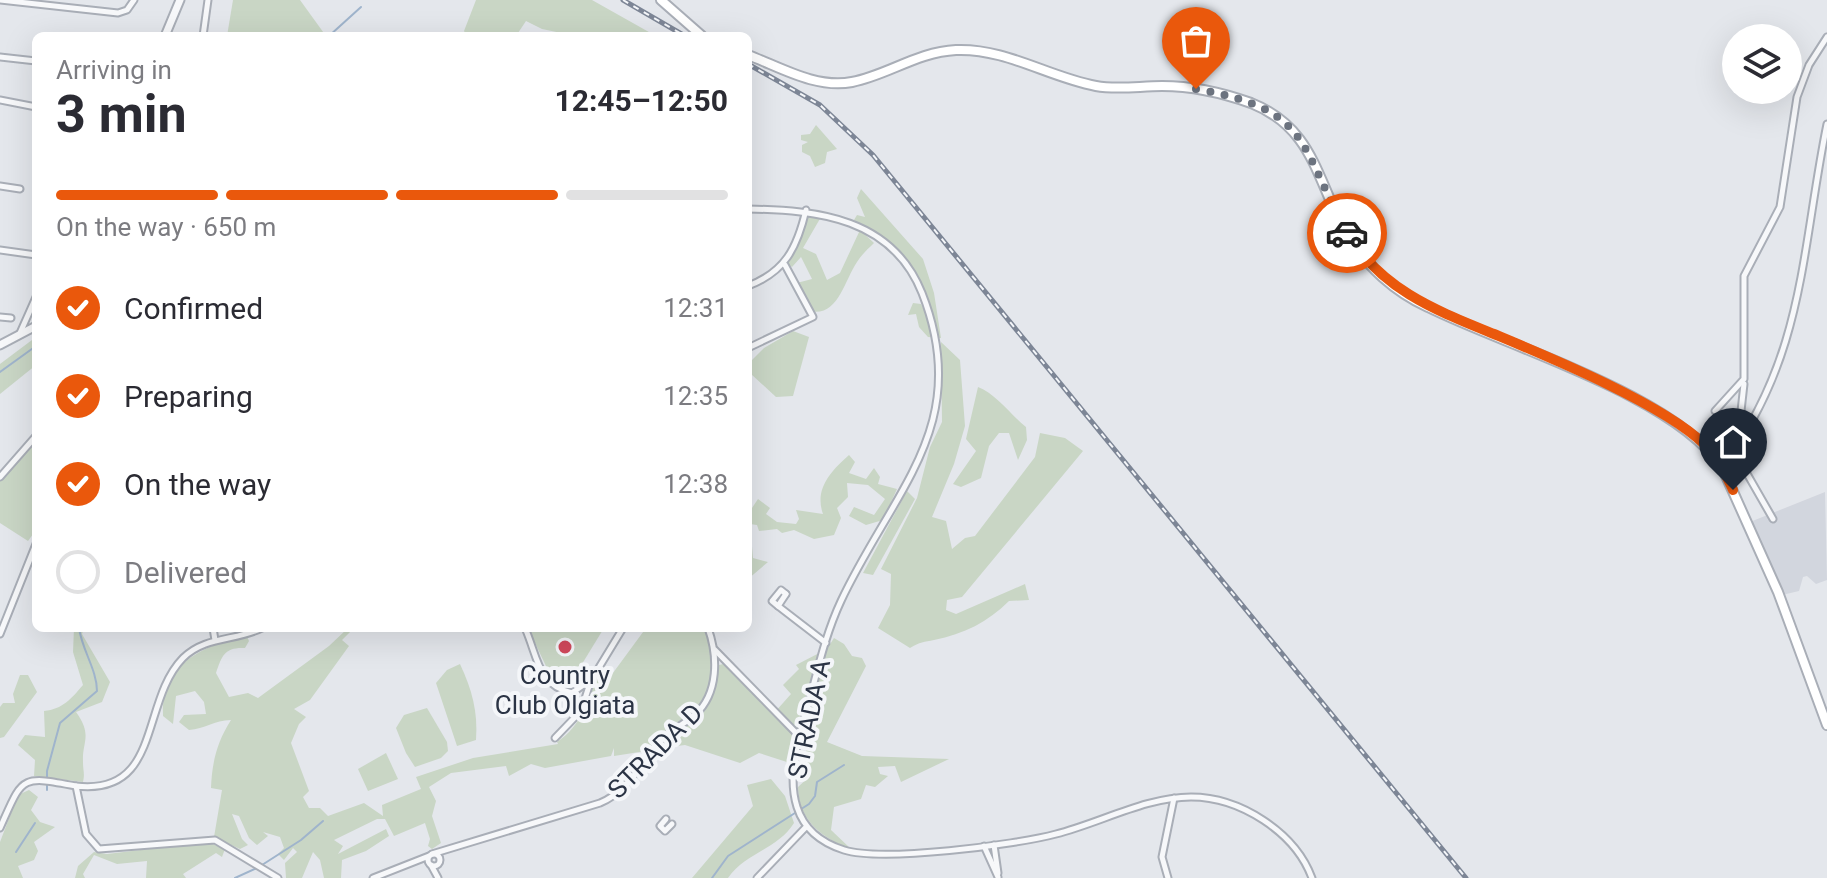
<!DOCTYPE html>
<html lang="en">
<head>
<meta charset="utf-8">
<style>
  :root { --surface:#fff; --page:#f7f7f7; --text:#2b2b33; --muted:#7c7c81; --line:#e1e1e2; --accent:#ea580c }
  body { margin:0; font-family:Roboto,sans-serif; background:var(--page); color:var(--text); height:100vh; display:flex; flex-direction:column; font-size:30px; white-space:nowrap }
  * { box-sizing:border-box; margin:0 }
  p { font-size:26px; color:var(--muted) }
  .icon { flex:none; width:44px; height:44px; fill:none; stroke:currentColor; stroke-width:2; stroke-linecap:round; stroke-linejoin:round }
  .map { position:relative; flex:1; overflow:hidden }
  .drawer { position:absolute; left:32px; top:32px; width:720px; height:600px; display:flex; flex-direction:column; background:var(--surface); border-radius:12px; box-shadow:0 8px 32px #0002 }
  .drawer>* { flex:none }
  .tools { position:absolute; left:1722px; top:24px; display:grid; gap:16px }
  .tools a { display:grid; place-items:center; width:80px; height:80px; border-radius:50%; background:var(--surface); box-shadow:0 8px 32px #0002; font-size:40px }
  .pin { position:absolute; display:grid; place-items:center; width:68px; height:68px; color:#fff; margin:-82px -34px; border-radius:50% 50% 50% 0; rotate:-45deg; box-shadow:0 0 8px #0007 }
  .pin .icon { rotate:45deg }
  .courier { position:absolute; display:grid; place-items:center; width:80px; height:80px; margin:-40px; border:6px solid #ea580c; border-radius:50%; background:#fff; color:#222; box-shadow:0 2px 10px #0007 }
  .summary em { font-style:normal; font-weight:700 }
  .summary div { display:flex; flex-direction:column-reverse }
  .summary { display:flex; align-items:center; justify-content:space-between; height:136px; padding:0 24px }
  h1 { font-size:52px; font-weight:700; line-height:60px }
  .bar { display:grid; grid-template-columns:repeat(4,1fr); gap:12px 8px; align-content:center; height:96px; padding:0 24px }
  .bar i { height:10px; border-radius:6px; background:var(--line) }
  .bar .on { background:var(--accent) }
  .bar p { grid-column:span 4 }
  ol { padding:0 24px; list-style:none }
  li { display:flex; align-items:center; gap:24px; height:88px }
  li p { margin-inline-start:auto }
  li .icon { padding:8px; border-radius:50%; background:var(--accent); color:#fff; stroke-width:4 }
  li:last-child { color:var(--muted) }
  li i { width:44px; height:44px; border:4px solid var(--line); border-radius:50% }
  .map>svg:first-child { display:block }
  .built { fill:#d2d6de }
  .green { fill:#c9d6c5 }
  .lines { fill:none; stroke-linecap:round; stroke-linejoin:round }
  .stream { stroke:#9fb4cc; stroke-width:2 }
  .minor-casing { stroke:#a9aeb7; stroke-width:9 }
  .tertiary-casing { stroke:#a9aeb7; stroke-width:11 }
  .secondary-casing { stroke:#a9aeb7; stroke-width:12 }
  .minor { stroke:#f7f8fa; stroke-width:5 }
  .tertiary { stroke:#f7f8fa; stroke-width:7 }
  .secondary { stroke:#fff; stroke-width:8 }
  .rail-casing { stroke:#7d8696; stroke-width:5 }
  .rail { stroke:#f4f6f9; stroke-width:2; stroke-dasharray:6; stroke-linecap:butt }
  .done { stroke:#6c737f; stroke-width:8; stroke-dasharray:0 14.4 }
  .route { stroke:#ea580c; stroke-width:10 }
  .poi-dot { fill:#d1495b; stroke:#f4f6f9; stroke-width:3 }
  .labels { text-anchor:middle; stroke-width:8; stroke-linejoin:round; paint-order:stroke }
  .poi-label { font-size:26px; fill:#2b3445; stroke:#f4f6f9 }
  .street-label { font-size:26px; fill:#2b3445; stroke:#f4f6f9 }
</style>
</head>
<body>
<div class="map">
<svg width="1827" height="878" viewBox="0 0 1827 878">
  <rect width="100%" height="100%" fill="#e4e7ec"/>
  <!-- built -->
  <path class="built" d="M1825 492 1827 580 1816 584 1807 576 1803 577 1799 591 1782 595 1750 522Z"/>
  <!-- green -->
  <g class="green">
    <path d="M233 0H300L326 36H227Z"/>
    <path d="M476 0H592L656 36C639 36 573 29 566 34L542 29 526 21 516 36H467L464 31Z"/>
    <path d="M816 125 837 149 827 152 825 163 815 167 810 156 802 152V145L808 142 801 140V135L810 134Z"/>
    <path d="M861 189 923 259 934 293 941 338 928 337 919 327 916 314 908 315 913 303 921 304 929 320 933 317 904 261 854 220 857 215 865 217 857 198Z"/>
    <path d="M806 214 821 217 803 248 816 254 827 280 840 273 860 230 874 243C868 249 861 255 857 262 844 281 838 318 809 311L793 284 812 279 801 257 792 267 788 264Z"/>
    <path d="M793 331 809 337 793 396 776 397 751 374 748 364 764 348Z"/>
    <path d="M36 337V365L0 394V364Z"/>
    <path d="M941 342 960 360 965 426 954 464 932 517 946 521 952 549 965 538 975 536 1035 457 1040 433 1065 438 1083 451 962 597 947 600 946 610 956 614 1025 584 1029 600 1009 601C988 622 964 634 934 640 924 642 920 642 910 648L878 628 890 605 891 574 881 569 917 498 930 447 942 422Z"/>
    <path d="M978 387C996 394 1010 414 1026 427L1027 440 1018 460 1009 433H999L989 446 981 478 961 487 953 484 976 451 966 439Z"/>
    <path d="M36 442V530L28 541 0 523V479Z"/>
    <path d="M849 455 855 462 849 473 866 479 874 468 880 477 878 484 897 489 883 520 866 525 849 516 854 507 874 515 885 499 868 485 847 483 848 497 837 508 841 518 834 535 814 539 794 530 782 533 777 529 759 531 757 525 750 524 753 558 768 562 748 579V514L758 499 770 508 766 514 777 522 796 524 799 519 796 510 823 514C814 489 831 471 849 455Z"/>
    <path d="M907 491 915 499 873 575 863 573Z"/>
    <path d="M74 628H84L82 634 110 682 102 702 76 712C93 736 82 741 83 762 83 771 85 773 83 782L34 776 35 760 18 745 25 735 45 737 44 711C63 709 71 699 83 685L73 652Z"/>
    <path d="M348 628H354L342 640 349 646 310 700 294 709 306 717 299 724 291 743 309 791 303 797 309 808H320L328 816 364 803 383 816 382 805 421 789 416 777 473 758 558 744 557 742C582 725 587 703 597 676L610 677 646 628H703C716 651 716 684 699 707 686 725 664 730 652 750L614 756V748L611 756 545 768 531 764 509 776 506 766 451 773 429 787 436 801 432 816 441 843 432 849 428 846 430 839 425 823 394 836 385 819H377L334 840 343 846 338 854 386 829 389 836 366 851 342 860 341 878H324L320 860 313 852 302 878H286L285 863 297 852 293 848 284 860 278 854 284 848 280 837 263 832 268 836 257 845 249 838 239 816 232 814 242 839 248 845 240 849 214 837 222 790 211 788C212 762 217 742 231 720 214 720 205 729 189 730L179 722 184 715 206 714 204 702 195 691 176 696 173 724 163 716C161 662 204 647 246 634L249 641 245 648C225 647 222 655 216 673L229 697 248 693 258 698 329 646Z"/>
    <path d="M528 628H604L574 677 565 684 553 681Z"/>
    <path d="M834 638 844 644 852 656 862 658 866 666 827 742 862 756 949 759 901 782 895 766 878 767 880 774 888 776 875 787 866 785 861 799 834 807 831 830 851 849C823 839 798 820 798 787L810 776 802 763 807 748 775 712 791 694 783 685 799 669 796 665 827 649Z"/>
    <path d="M460 664C472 690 478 711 476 740L457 746 436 683 447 670Z"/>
    <path d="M723 664 799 740 793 764 759 753 740 763 685 745 662 748 708 706 719 665Z"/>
    <path d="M20 675H28L37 692 4 737 0 738V707L3 703H15L13 694Z"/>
    <path d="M427 708 447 742 448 751 441 758 415 767 406 753 396 728 404 715Z"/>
    <path d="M386 753 398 779 368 791 358 769Z"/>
    <path d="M771 779 785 796 794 823C778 849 745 853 728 878H692L753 806 747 785Z"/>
    <path d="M29 790 38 797 31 810 40 822 55 827 34 842 38 851 34 860 18 866 23 878H0V842L18 795Z"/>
    <path d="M207 842 225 849 222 857 216 853 183 874 186 878H146L147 861 117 864 94 855 83 874 85 878H75L78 866 94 852 107 854Z"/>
  </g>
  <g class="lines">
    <!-- stream -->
    <g class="stream">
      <path d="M329 36 361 7"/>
      <path d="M0 372 36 346"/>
      <path d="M47 790V771L60 723 97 691C97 670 82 650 79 628"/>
      <path d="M16 852 35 823"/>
      <path d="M262 865 301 840 323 821"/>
      <path d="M235 878 257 868"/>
      <path d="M712 878 728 856 809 804 815 796 817 782 844 765"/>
    </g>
    <!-- minor casing -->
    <g class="minor-casing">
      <g id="minor">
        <path d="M0 0 118 13 127 10 134 0"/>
        <path d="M203 36 208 0"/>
        <path d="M0 57 36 61"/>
        <path d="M0 100 36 107"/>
        <path d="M0 186 20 189"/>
        <path d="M748 209C818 210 892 218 922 293 974 425 893 490 841 601 825 635 817 673 807 709 798 739 787 776 797 807 804 829 822 843 844 850 883 862 1015 845 1056 834 1100 823 1146 797 1191 797 1240 797 1295 832 1312 878"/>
        <path d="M0 250 36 255"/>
        <path d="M748 286C785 272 797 248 806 210"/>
        <path d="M0 317 11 318"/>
        <path d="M20 333 36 297"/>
        <path d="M748 348 813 317 785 265"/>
        <path d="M1744 384 1740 420 1746 433"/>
        <path d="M1715 411 1744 379V276L1780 207 1797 97 1809 65 1827 37"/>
        <path d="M1734 451 1773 519"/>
        <path d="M1722 467C1805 357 1801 251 1827 124"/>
        <path d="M0 477 36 436"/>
        <path d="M786 594 778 606 826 643"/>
        <path d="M778 606 772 601 781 590 786 594"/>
        <path d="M213 628 215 640"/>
        <path d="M262 628C236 641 205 636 183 658 140 702 162 796 76 786L86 834 99 849 215 840 278 878"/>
        <path d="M525 628C538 657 537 685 572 693L592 679 623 628"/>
        <path d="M0 634 36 544"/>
        <path d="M715 650 799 736"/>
        <path d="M573 692 580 710"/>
        <path d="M555 738 581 711 590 683"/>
        <path d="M666 819 660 826 665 831 672 824"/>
        <path d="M0 828C23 777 19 775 76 786"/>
        <path d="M994 845 998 873"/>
        <path d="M984 846 998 877"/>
        <circle cx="434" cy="860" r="6"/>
        <path d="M432 854 600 803C629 791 641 763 660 741 670 731 684 724 695 715 719 693 718 656 708 628"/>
        <path d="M431 865 438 878"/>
        <path d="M373 878 429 856"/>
        <path d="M757 878 806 827"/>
        <path d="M1168 878 1162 857 1174 798"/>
      </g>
    </g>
    <!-- tertiary casing -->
    <g class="tertiary-casing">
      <g id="tertiary">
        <path d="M165 36 180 0"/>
        <path d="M0 345 36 326"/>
      </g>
    </g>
    <!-- secondary casing -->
    <g class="secondary-casing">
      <g id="secondary">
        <path d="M661 0 702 36"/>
        <path d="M748 55C780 67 816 89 852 82 888 75 917 52 956 50 1006 48 1048 77 1096 86 1117 90 1140 86 1162 86 1192 86 1223 93 1251 103 1316 129 1316 183 1348 235 1366 266 1395 292 1428 307 1508 347 1673 394 1722 467L1778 592 1827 725"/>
      </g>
    </g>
    <!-- minor -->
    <use href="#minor" class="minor"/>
    <!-- tertiary -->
    <use href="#tertiary" class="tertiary"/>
    <!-- secondary -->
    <use href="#secondary" class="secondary"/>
    <!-- rail casing -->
    <g class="rail-casing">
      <g id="rail">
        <path d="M623 0 685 36"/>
        <path d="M748 64 820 105 873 155 1466 878"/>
      </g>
    </g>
    <!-- rail -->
    <use href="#rail" class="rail"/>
  </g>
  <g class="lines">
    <!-- done -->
    <path class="done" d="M1196 89C1311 109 1299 145 1347 233"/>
    <!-- route -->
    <path class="route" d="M1347 233C1382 290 1435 310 1494 334 1549 357 1663 404 1704 444 1718 457 1725 473 1733 490"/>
  </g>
  <!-- markers -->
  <circle class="poi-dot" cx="565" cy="647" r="8"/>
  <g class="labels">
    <!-- poi labels -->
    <g class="poi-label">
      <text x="565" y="684">Country<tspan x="565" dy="30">Club Olgiata</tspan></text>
    </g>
    <!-- street labels -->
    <g class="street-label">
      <text transform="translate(809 719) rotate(-78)" y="9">STRADA A</text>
      <text transform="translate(655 751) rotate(-45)" y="9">STRADA D</text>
    </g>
  </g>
</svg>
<div class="tools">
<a><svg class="icon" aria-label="layers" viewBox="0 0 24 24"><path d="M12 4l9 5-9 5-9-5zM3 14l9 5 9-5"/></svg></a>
</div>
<div class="pin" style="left:1196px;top:89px;background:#ea580c"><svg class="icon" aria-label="bag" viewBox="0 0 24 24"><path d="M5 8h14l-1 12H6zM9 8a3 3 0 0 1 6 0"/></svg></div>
<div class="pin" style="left:1733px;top:490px;background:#1f2937"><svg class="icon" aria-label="home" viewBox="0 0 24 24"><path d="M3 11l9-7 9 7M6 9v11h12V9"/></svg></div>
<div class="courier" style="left:1347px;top:233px"><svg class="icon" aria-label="car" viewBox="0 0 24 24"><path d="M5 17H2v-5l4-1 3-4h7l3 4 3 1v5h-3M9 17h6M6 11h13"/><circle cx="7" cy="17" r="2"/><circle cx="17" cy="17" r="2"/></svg></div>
<section class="drawer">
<div class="summary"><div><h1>3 min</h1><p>Arriving in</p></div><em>12:45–12:50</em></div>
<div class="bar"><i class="on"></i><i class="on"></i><i class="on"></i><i></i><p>On the way · 650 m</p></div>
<ol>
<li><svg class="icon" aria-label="check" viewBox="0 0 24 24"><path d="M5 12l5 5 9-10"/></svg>Confirmed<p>12:31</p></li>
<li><svg class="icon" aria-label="check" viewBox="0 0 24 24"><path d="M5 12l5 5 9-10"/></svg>Preparing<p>12:35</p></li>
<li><svg class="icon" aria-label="check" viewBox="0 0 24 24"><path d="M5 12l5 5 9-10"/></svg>On the way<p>12:38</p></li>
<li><i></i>Delivered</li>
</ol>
</section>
</div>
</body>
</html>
